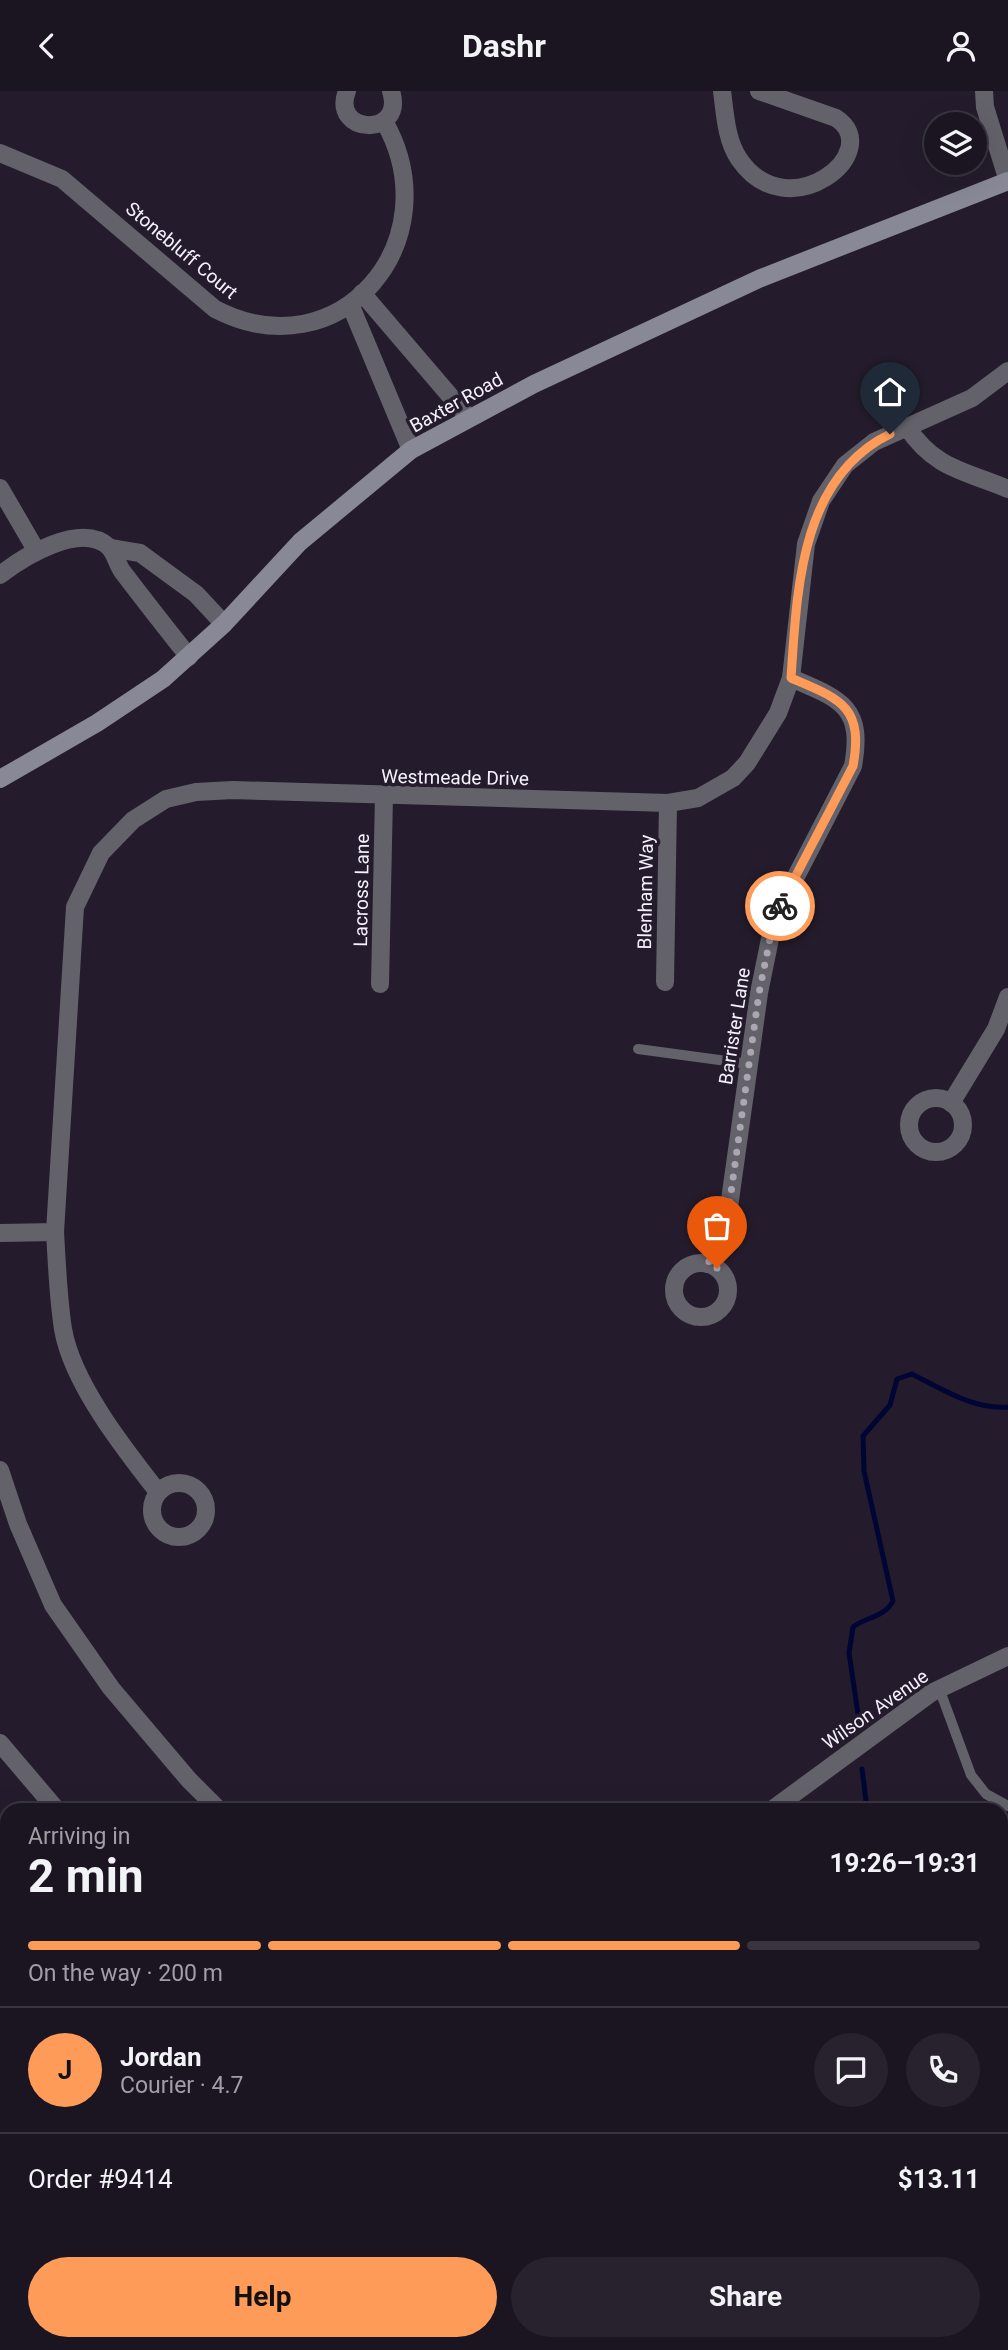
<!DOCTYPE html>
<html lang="en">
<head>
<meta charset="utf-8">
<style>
  :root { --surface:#1b1521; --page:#28222e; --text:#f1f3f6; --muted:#a09fa5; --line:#39343f; --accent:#fe9b59 }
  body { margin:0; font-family:Roboto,sans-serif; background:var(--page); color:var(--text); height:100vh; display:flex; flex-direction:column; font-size:26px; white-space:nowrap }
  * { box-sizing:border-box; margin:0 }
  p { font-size:23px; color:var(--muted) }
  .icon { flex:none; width:38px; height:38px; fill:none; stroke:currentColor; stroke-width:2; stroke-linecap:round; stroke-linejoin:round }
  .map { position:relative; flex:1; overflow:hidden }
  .sheet { position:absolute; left:0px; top:1712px; width:1008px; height:548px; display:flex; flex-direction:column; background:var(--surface); border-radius:21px 21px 0 0; box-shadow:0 7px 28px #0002,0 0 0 2px var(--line) }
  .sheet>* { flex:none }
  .fabs { position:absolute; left:924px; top:21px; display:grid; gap:14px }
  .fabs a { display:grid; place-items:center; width:63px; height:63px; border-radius:50%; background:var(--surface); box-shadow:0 7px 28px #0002,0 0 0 2px var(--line); font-size:35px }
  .pin { position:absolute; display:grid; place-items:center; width:60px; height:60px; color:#fff; margin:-72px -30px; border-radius:50% 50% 50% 0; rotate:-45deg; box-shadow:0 0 7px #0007 }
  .pin .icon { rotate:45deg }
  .courier { position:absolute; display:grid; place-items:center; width:70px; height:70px; margin:-35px; border:5px solid #fe9b59; border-radius:50%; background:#fff; color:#222; box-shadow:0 2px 9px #0007 }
  .head em { font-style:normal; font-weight:700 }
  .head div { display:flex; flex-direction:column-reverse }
  .head { display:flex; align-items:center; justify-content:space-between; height:119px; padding:0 28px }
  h1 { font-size:46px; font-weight:700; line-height:52px }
  .bar { display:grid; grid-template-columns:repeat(4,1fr); gap:10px 7px; align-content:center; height:84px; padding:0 28px }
  .bar i { height:9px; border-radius:5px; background:var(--line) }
  .bar .active { background:var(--accent) }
  .bar p { grid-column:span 4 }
  .line { display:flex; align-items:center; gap:18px; padding:0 28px; border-top:2px solid var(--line) }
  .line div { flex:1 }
  .round { display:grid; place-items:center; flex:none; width:74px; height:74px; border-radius:37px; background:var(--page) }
  .button { display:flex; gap:14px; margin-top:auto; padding:14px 28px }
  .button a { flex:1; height:80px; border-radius:42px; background:var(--accent); color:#111; font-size:28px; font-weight:700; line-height:80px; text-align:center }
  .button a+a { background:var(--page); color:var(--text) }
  header { display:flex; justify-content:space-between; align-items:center; height:91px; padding:0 28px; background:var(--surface); font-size:32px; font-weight:700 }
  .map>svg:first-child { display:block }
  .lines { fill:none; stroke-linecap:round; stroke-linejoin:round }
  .stream { stroke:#010533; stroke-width:5 }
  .service { stroke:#63626b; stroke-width:10 }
  .minor { stroke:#63626b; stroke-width:18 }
  .secondary { stroke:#888896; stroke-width:18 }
  .done { stroke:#aca6b3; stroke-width:7; stroke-dasharray:0 12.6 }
  .route { stroke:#fe9b59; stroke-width:9 }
  .labels { text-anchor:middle; stroke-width:7; stroke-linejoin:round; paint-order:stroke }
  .street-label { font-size:19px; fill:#f5f0fb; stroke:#241c2c }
</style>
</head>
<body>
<header><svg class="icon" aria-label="back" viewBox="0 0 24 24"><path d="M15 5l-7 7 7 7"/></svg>Dashr<svg class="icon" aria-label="person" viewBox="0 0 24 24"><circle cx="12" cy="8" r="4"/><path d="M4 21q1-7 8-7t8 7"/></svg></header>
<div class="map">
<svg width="1008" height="2259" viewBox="0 0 1008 2259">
  <rect width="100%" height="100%" fill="#241c2c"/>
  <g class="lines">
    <!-- stream -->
    <g class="stream">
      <path d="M858 1623 849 1562 853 1536C866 1526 885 1526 893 1510L864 1380 863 1345 890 1314 897 1288 912 1283C942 1298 974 1319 1008 1316"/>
      <path d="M862 1678 867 1718"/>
      <path d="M300 2259 309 2252"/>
    </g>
    <!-- service -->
    <g class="service">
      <path d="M638 958 749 973"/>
      <path d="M939 1597 971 1684 986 1703 1008 1715"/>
      <path d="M703 2259 705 2252"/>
    </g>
    <!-- minor -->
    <g class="minor">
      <path d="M347 0C330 44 406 47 391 0"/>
      <path d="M722 0C725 22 726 49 739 68 788 140 887 60 836 27L759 0"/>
      <path d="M984 0 985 16 1008 90"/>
      <path d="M0 62 62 88 215 218C340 283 452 149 384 30"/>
      <path d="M362 202 469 327"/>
      <path d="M350 213 411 359"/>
      <path d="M906 335C936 379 963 379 1008 398"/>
      <path d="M0 397 36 459"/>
      <path d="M110 457 140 462 196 503 224 533"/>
      <path d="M0 484C23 466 81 430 109 456 115 462 117 473 122 480 144 509 166 537 189 566"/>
      <path d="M665 891 668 712"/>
      <path d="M380 893 384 705"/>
      <circle cx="936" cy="1034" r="27"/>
      <path d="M951 1012 996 938 1008 906"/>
      <path d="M55 1141C57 1173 58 1206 63 1238 72 1292 125 1359 158 1401"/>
      <path d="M0 1142 55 1141 75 816 101 762 133 729 166 708 196 701 233 699 668 712 698 707 733 687 747 672 778 622 791 587 806 453 821 410 845 374 874 351 972 307 1008 280"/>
      <circle cx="701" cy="1199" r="27"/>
      <path d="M708 1173 729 1116 759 902 774 828 853 675C864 615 840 608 791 587"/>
      <path d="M0 1379 18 1433 53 1514 111 1597 189 1689 218 1718"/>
      <circle cx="179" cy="1419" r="27"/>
      <path d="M0 1652 56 1718"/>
      <path d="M773 1718 931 1602 1008 1565"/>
      <path d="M0 1960 7 1955"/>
      <path d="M1001 2120V2151"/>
      <path d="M0 2157 7 2154"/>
      <path d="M1001 2208 1006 2181 1003 2151"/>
      <path d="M0 2249 7 2246"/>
      <path d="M220 2259 225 2252"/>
      <path d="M991 2259 992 2252"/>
    </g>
    <!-- secondary -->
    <path class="secondary" d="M0 688 97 632 163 588 224 533 300 451 411 359 534 293 761 187 1008 90"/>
  </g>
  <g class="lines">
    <!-- done -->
    <path class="done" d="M717 1177 708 1173 729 1116 759 902 774 828 780 815"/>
    <!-- route -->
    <path class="route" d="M780 815 853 675C864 615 840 608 791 587 797 499 800 387 890 343"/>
  </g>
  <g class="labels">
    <!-- street labels -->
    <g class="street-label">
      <text transform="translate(182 159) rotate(40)" y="7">Stonebluff Court</text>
      <text transform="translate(456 311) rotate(-29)" y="7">Baxter Road</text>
      <text transform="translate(455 686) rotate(1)" y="7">Westmeade Drive</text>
      <text transform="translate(361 799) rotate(-89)" y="7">Lacross Lane</text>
      <text transform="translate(645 801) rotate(-89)" y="7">Blenham Way</text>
      <text transform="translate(734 935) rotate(-81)" y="7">Barrister Lane</text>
      <text transform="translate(875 1618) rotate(-35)" y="7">Wilson Avenue</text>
    </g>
  </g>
</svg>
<div class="fabs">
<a><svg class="icon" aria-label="layers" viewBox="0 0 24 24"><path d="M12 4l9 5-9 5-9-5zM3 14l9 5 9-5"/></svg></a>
</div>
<div class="pin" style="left:717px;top:1177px;background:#ea580c"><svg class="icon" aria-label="bag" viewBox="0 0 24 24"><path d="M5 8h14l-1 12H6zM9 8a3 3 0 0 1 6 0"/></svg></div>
<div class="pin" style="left:890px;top:343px;background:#1f2937"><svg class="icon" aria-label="home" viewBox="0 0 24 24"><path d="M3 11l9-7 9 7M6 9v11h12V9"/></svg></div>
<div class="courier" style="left:780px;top:815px"><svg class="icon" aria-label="bike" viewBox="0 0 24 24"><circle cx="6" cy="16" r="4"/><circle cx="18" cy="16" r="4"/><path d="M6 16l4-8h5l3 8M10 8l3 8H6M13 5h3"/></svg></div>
<section class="sheet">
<div class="head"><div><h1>2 min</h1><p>Arriving in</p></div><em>19:26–19:31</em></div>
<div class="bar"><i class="active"></i><i class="active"></i><i class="active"></i><i></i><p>On the way · 200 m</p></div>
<div class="line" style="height:126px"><b class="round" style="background:var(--accent);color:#111">J</b><div><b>Jordan</b><p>Courier · 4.7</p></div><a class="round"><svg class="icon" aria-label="chat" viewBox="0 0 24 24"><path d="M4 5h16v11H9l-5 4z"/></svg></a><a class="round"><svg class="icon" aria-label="phone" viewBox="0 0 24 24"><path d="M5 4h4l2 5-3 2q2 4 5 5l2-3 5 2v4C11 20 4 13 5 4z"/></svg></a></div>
<div class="line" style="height:91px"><div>Order #9414</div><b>$13.11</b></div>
<div class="button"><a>Help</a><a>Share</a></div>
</section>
</div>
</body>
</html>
